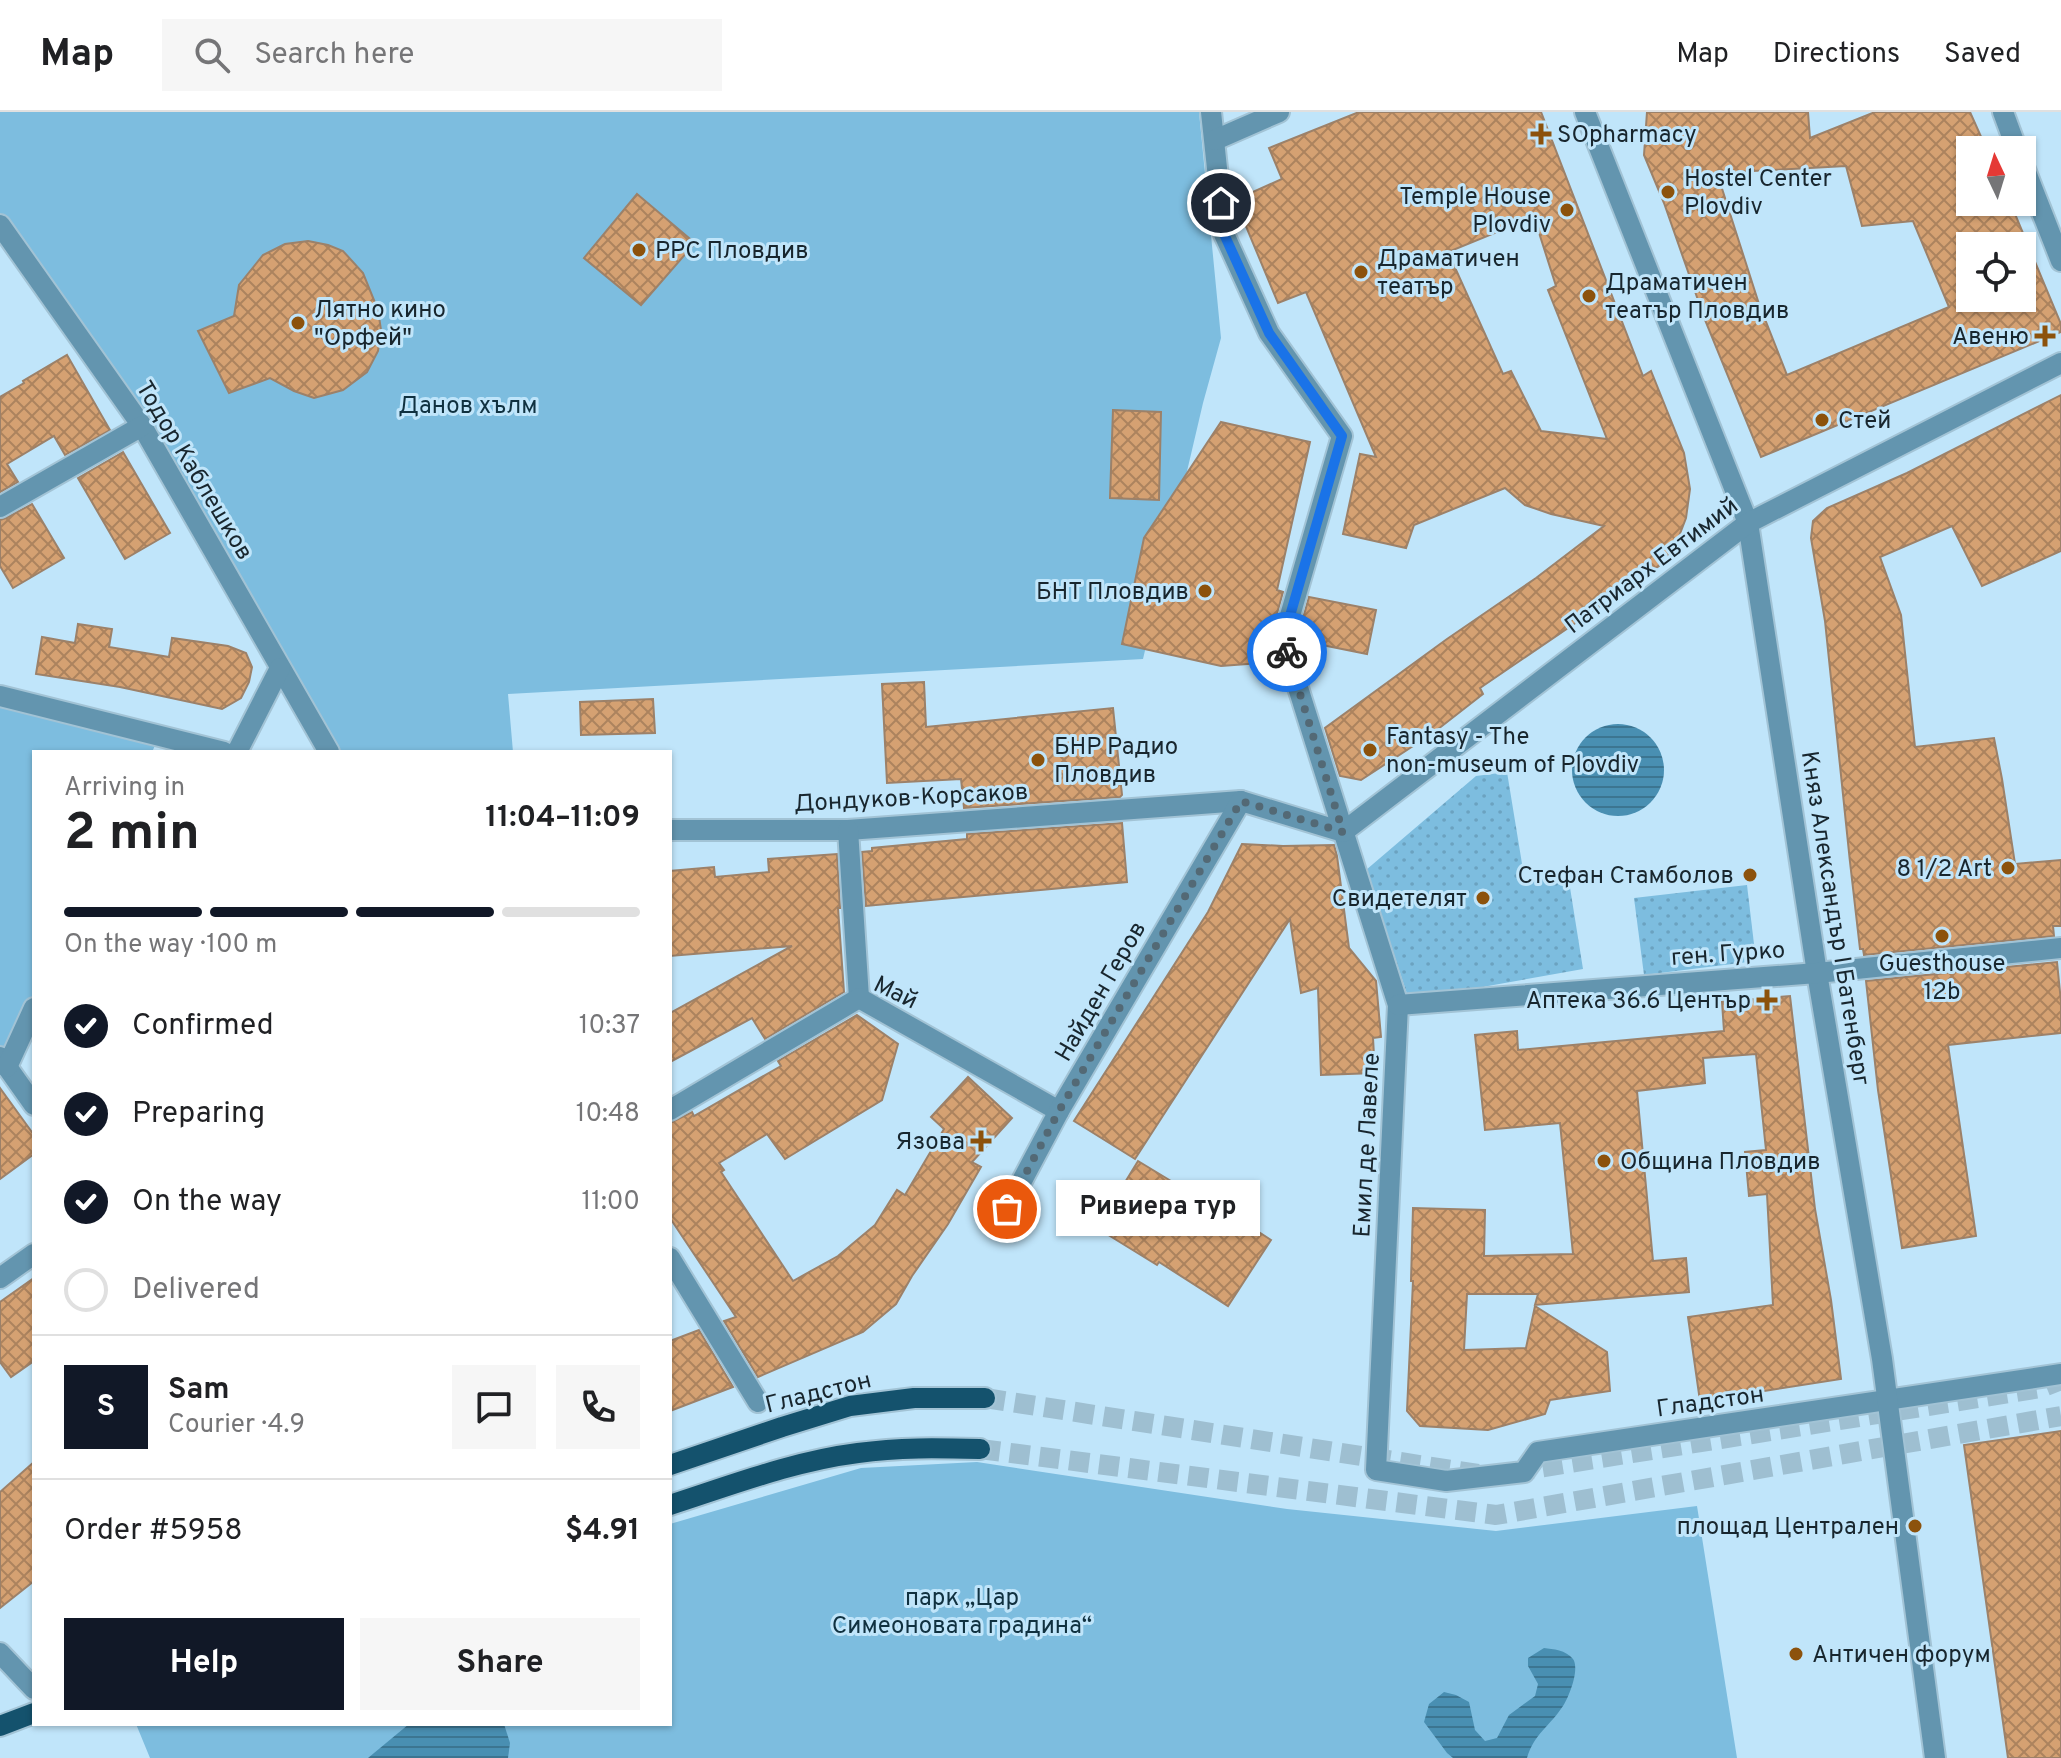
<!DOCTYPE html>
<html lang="en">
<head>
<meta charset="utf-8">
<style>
  :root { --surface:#fff; --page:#f6f6f6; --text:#202124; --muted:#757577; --line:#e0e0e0; --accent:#111827 }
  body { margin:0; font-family:Overpass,sans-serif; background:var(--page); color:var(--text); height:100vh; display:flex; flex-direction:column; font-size:30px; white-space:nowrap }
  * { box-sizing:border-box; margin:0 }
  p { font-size:26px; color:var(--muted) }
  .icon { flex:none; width:44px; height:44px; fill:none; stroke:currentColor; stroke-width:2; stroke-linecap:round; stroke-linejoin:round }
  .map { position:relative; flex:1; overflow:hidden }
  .panel { position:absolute; left:32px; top:638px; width:640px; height:976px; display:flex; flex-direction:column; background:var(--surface); border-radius:0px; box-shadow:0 2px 6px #0004 }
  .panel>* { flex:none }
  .needle { width:52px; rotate:356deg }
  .tools { position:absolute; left:1956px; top:24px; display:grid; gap:16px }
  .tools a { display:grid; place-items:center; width:80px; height:80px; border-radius:0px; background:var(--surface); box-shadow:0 2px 6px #0004; font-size:40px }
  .pin { position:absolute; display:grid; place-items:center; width:68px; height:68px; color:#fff; margin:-34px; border:4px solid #fff; border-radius:50%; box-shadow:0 2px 8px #0007 }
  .courier { position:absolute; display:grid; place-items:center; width:80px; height:80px; margin:-40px; border:6px solid #1a73e8; border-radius:50%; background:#fff; color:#222; box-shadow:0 2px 10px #0007 }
  .bubble { position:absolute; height:56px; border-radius:0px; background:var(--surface); box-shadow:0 2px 6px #0004; font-size:26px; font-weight:700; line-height:56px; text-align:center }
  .head em { font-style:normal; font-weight:700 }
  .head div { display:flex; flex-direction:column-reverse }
  .head { display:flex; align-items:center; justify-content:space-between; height:136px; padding:0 32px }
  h1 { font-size:52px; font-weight:700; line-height:60px }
  .bar { display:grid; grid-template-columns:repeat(4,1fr); gap:12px 8px; align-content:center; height:96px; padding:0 32px }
  .bar i { height:10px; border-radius:6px; background:var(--line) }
  .bar .current { background:var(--accent) }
  .bar p { grid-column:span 4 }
  .line { display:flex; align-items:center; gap:20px; padding:0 32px; border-top:2px solid var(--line) }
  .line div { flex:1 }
  .round { display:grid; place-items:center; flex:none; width:84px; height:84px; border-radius:0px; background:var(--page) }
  ol { padding:0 32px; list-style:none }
  li { display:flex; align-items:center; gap:24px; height:88px }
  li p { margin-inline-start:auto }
  li .icon { padding:8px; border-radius:50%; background:var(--accent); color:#fff; stroke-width:4 }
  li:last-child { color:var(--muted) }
  li i { width:44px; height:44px; border:4px solid var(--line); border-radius:50% }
  .cta { display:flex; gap:16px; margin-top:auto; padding:16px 32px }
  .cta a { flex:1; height:92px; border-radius:0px; background:var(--accent); color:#fff; font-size:32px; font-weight:700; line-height:92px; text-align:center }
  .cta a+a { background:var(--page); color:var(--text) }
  header { display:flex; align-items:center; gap:48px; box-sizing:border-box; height:112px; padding:0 40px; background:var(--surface); border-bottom:2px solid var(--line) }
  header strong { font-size:38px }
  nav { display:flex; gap:44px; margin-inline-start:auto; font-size:28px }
  .search { width:560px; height:72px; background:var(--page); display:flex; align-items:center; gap:20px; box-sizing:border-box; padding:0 28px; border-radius:0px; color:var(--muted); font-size:30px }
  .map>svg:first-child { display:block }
  .grass { fill:url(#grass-dots) }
  .park { fill:#7dbddf }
  .water { fill:url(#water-rules) }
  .building { fill:url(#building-cross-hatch); stroke:#9c8169; stroke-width:2; fill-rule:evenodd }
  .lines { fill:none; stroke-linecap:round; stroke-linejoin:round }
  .major-tunnel { stroke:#9ebfd1; stroke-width:20; stroke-dasharray:20 10; stroke-linecap:butt }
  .minor-casing { stroke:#a2c3d5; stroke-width:24 }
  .major-casing { stroke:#a2c3d5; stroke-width:24 }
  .minor { stroke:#6395af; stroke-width:20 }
  .major { stroke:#14526d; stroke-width:20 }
  .done { stroke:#536975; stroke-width:8; stroke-dasharray:0 14.4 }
  .route { stroke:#1a73e8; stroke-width:10 }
  .poi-dot { fill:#8c520c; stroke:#c0e5fa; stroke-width:3 }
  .labels { text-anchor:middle; stroke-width:6; stroke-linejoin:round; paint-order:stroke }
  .poi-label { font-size:24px; fill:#18262e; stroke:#c0e5fa; text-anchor:start }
  .park-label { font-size:24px; fill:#103140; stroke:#c0e5fa }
  .street-label { font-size:24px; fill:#18262e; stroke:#c0e5fa }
</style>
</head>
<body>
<header>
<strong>Map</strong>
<div class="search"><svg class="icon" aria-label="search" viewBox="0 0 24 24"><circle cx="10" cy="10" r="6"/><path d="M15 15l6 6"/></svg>Search here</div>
<nav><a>Map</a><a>Directions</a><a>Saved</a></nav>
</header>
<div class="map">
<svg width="2061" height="1646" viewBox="0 0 2061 1646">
  <defs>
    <pattern id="grass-dots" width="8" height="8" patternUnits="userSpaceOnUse" patternTransform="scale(2)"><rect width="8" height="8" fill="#7dbddf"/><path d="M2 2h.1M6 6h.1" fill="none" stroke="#6ba2c0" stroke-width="1.8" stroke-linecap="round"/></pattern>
    <pattern id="water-rules" width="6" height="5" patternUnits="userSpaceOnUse" patternTransform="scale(2)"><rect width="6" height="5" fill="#498fb2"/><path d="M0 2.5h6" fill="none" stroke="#3c7591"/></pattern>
    <pattern id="building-cross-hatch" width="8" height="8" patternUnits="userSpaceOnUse" patternTransform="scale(2)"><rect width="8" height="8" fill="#d5a172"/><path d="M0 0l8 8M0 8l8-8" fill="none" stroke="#ac835e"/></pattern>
  </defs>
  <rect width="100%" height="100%" fill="#c0e5fa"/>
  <!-- grass -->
  <g class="grass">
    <path d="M1507 660 1525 770 1568 763 1583 857 1409 888 1366 758 1476 664Z"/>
    <path d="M1747 773 1756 849 1644 863 1634 786Z"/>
  </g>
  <!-- park -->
  <g class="park">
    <path d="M0 0H1199L1221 226 1203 291 1143 547 508 582 513 640H329L142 314 0 113Z"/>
    <path d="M0 584 160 623 152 640H34V896L0 945Z"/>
    <path d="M977 1350 1287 1397 1496 1419 1697 1394 1737 1646H150L136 1612H670V1412L861 1356Z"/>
  </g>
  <!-- water -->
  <g class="water">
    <circle cx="1618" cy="658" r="46"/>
    <path d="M1544 1536C1553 1537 1566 1538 1573 1547 1580 1557 1569 1585 1563 1594 1550 1614 1534 1622 1527 1646H1453L1447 1641 1424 1610 1429 1592 1444 1580 1456 1583 1469 1590 1475 1618 1485 1629 1497 1626 1509 1603 1535 1584 1538 1572 1528 1554V1546Z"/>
    <path d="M409 1612H504L510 1631 508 1646H368Z"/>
  </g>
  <!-- building -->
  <g class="building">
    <path d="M1359 0H1541L1643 264 1651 259 1684 341 1690 377 1686 406 1676 432 1659 454 1480 576 1483 582 1433 621 1361 668 1340 664 1325 616 1447 527 1536 466 1604 414 1551 402 1525 393 1505 376 1414 413 1406 436 1343 422 1360 342 1376 345 1306 180 1278 191 1235 88 1282 67 1269 36ZM1534 105 1556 174 1548 178 1607 327 1541 319 1511 259 1503 262 1448 140Z"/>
    <path d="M1647 0H1808L1810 26 1875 0H1970L1987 38H1970V90H2010L2061 212V220L1761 345 1705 208 1664 91 1644 43ZM1846 54 1862 114 1913 109 1949 195 1787 263 1759 192 1717 61ZM1970 134H2022V186H1970Z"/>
    <path d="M637 82 695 131 641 193 584 146Z"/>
    <path d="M308 129 328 133 343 139 363 161 378 198 381 218 378 239 367 260 343 278 314 286 294 279 270 266 229 281 198 219 234 204 239 173 263 143 285 132Z"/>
    <path d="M67 243 110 318 65 343 54 324 7 352 18 370 0 380V285L24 271 23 269Z"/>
    <path d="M2061 283V439L1982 474 1952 414 1880 445 1901 503 1915 635 1994 626 2002 667 2015 752 2061 748V814H2053L2054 824 1864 843 1863 837H1860L1850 750 1825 509 1811 426 1813 409 1827 396 1907 361Z"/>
    <path d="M1113 298 1161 300 1159 388 1110 386Z"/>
    <path d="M1221 310 1310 330 1277 478 1283 480 1271 523 1267 522 1260 551 1221 554 1122 532 1144 426Z"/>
    <path d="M123 340 170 421 125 447 78 366Z"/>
    <path d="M32 392 64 446 13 476 0 454V408L6 406Z"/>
    <path d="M1309 485 1376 498 1367 542 1297 528Z"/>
    <path d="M78 512 112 517 109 535 169 545 172 526 228 534 246 541 252 555 249 570 241 586 222 597 120 575 36 562 42 525 75 531Z"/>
    <path d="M924 570 926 615 1113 596 1122 683 1120 685 964 696 961 667 887 671 882 572Z"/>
    <path d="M653 587 655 621 581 623 580 590Z"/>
    <path d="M1122 711 1127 770 866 794 862 740 872 739V736L967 727V722Z"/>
    <path d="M1242 732 1283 734 1334 733 1337 744 1349 836 1376 869 1381 925 1373 926 1375 961 1321 963 1318 876 1301 881 1290 807 1135 1047 1074 1009 1208 800Z"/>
    <path d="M837 742 840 796H838L844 880 765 927 752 906 670 950V901L792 834 670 844V759L714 755 715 765 769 760 768 747Z"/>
    <path d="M2057 850 2061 890V921L1948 933 1976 1124 1902 1136 1878 978 1866 869Z"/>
    <path d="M1790 884 1815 1097 1831 1188 1841 1267 1700 1289 1688 1205 1773 1193 1767 1082 1749 1084 1745 1040 1766 1038 1756 942 1703 946 1705 971 1637 979 1653 1149 1686 1146 1689 1180 1535 1193 1538 1182H1467L1464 1238 1526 1236 1535 1194 1607 1240 1610 1279 1550 1288 1545 1302 1488 1318 1420 1314 1407 1299 1413 1169H1411L1413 1096 1485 1098 1484 1144 1573 1142 1560 1011 1485 1018 1475 923 1517 919 1518 938 1724 919 1722 890Z"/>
    <path d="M857 903 898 932 882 988 785 1047 767 1022 719 1051 724 1058 721 1060 793 1169 838 1144 875 1113 897 1078 905 1083 944 1017 931 1005 968 965 1012 1006 972 1050 981 1055 948 1112 912 1164 896 1192 863 1220 758 1265 724 1209 736 1205 670 1106V1011L692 1000 694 1004 781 954 778 949Z"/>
    <path d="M0 976 34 1023V1042L0 1067Z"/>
    <path d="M1138 1049 1209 1092 1211 1089 1271 1128 1228 1194 1159 1150 1157 1153 1097 1116Z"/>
    <path d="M34 1166V1249L11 1265 0 1250V1190Z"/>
    <path d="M699 1218 733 1275 670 1299V1229Z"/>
    <path d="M2061 1319V1646H2008L1964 1333Z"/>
    <path d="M34 1350V1469L0 1496V1380Z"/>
  </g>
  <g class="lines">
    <!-- major-tunnel -->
    <g class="major-tunnel">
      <path d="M985 1286 1478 1362"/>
      <path d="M980 1337 1496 1403 2061 1304"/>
      <path d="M1513 1360 2041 1276 2061 1268"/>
    </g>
    <!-- minor casing -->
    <g class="minor-casing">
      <g id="minor">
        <path d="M1211 0 1224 122 1269 221 1342 324 1283 528 1398 893 1376 1358 1446 1369 1524 1360 1538 1340 2061 1262"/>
        <path d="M1585 0 1748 411 1817 861 1882 1247 1935 1646"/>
        <path d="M2003 0 2017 38"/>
        <path d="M1215 28 1279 0"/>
        <path d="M2022 50 2061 149"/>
        <path d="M0 113 142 314 329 640"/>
        <path d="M0 395 142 314"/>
        <path d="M0 584 224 640"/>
        <path d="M237 640 280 556"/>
        <path d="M670 718H848L1241 689 1343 720"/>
        <path d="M848 718 859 886"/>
        <path d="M1343 720 1748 411 2061 251"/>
        <path d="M1398 893 1817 861 2061 836"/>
        <path d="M0 945 34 993"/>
        <path d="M7 955 34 896"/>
        <path d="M670 998 859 886 1059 999"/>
        <path d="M1007 1097 1059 999 1241 689"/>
        <path d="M670 1146 758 1290"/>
        <path d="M0 1166 34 1142"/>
        <path d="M0 1541 34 1577"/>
      </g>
    </g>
    <!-- major casing -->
    <g class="major-casing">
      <g id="major">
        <path d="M670 1353 782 1315 850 1294 914 1286H985"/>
        <path d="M670 1393C732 1373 794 1349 858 1341 899 1335 939 1336 980 1337"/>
        <path d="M0 1614 34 1601"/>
      </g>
    </g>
    <!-- minor -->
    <use href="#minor" class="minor"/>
    <!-- major -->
    <use href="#major" class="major"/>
  </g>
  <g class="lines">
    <!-- done -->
    <path class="done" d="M1007 1097 1059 999 1241 689 1343 720 1287 540"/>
    <!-- route -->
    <path class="route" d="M1221 91 1224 122 1269 221 1342 324 1283 528 1287 540"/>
  </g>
  <!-- markers -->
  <g class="poi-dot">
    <path d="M1537 10h8v8h8v8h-8v8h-8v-8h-8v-8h8z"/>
    <circle cx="1668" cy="80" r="8"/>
    <circle cx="1567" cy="98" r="8"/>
    <circle cx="639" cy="138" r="8"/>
    <circle cx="1361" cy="160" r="8"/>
    <circle cx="1589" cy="184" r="8"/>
    <circle cx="298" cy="211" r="8"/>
    <path d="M2041 212h8v8h8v8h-8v8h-8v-8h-8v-8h8z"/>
    <circle cx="1822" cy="308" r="8"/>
    <circle cx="1205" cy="479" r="8"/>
    <circle cx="1370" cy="638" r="8"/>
    <circle cx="1038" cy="648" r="8"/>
    <circle cx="2008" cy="756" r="8"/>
    <circle cx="1750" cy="763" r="8"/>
    <circle cx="1483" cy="786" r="8"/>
    <circle cx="1942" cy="824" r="8"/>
    <path d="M1763 876h8v8h8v8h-8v8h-8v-8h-8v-8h8z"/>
    <path d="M977 1017h8v8h8v8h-8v8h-8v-8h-8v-8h8z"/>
    <circle cx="1604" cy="1049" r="8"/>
    <circle cx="1915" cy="1414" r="8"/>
    <circle cx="1796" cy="1542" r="8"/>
  </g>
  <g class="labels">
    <!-- poi labels -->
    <g class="poi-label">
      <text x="1557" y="30">SOpharmacy</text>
      <text x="1684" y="74">Hostel Center<tspan x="1684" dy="28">Plovdiv</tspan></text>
      <text x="1551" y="92" text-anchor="end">Temple House<tspan x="1551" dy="28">Plovdiv</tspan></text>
      <text x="655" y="146">РРС Пловдив</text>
      <text x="1377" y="154">Драматичен<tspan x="1377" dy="28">театър</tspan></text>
      <text x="1605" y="178">Драматичен<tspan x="1605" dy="28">театър Пловдив</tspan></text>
      <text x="314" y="205">Лятно кино<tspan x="314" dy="28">"Орфей"</tspan></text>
      <text x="2029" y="232" text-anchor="end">Авеню</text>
      <text x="1838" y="316">Стей</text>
      <text x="1189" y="487" text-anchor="end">БНТ Пловдив</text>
      <text x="1386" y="632">Fantasy - The<tspan x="1386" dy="28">non-museum of Plovdiv</tspan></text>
      <text x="1054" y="642">БНР Радио<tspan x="1054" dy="28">Пловдив</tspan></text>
      <text x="1992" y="764" text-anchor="end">8 1/2 Art</text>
      <text x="1734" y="771" text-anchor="end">Стефан Стамболов</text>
      <text x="1467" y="794" text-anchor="end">Свидетелят</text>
      <text x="1942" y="859" text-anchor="middle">Guesthouse<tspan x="1942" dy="28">12b</tspan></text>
      <text x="1751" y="896" text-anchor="end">Аптека 36.6 Център</text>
      <text x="965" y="1037" text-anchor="end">Язова</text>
      <text x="1620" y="1057">Община Пловдив</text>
      <text x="1899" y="1422" text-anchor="end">площад Централен</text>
      <text x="1812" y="1550">Античен форум</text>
    </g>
    <!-- park labels -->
    <g class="park-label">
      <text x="468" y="301">Данов хълм</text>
      <text x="962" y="1493">парк „Цар<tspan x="962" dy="28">Симеоновата градина“</tspan></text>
    </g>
    <!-- street labels -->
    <g class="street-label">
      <text transform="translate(195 358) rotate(59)" y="8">Тодор Каблешков</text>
      <text transform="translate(1651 453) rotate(-37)" y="8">Патриарх Евтимий</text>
      <text transform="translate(911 685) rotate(-3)" y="8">Дондуков-Корсаков</text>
      <text transform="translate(1836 806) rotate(81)" y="8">Княз Александър I Батенберг</text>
      <text transform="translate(1728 841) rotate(-4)" y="8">ген. Гурко</text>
      <text transform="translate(1100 879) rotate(-60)" y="8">Найден Геров</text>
      <text transform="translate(896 880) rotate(26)" y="8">Май</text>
      <text transform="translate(1366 1033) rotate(-87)" y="8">Емил де Лавеле</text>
      <text transform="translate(818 1280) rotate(-14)" y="8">Гладстон</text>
      <text transform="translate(1710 1289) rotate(-8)" y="8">Гладстон</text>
    </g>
  </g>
</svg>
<div class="tools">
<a><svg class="needle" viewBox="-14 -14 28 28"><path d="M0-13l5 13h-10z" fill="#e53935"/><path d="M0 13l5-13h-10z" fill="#757577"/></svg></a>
<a><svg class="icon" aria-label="locate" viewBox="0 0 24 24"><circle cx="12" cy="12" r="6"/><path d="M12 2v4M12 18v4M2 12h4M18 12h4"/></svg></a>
</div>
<div class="pin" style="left:1007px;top:1097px;background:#ea580c"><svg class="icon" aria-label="bag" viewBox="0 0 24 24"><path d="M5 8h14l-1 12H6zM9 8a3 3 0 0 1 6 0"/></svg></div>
<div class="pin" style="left:1221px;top:91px;background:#1f2937"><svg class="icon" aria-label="home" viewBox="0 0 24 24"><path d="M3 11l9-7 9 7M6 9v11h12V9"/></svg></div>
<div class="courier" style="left:1287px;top:540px"><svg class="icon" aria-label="bike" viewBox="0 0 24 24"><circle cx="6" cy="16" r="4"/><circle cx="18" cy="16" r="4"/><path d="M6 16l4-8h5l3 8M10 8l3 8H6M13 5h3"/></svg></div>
<div class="bubble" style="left:1056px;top:1068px;width:204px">Ривиера тур</div>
<section class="panel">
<div class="head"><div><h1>2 min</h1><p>Arriving in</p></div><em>11:04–11:09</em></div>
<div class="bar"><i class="current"></i><i class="current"></i><i class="current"></i><i></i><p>On the way · 100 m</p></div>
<ol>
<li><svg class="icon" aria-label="check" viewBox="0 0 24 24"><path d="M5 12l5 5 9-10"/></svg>Confirmed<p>10:37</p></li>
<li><svg class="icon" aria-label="check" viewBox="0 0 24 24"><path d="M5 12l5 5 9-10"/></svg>Preparing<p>10:48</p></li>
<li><svg class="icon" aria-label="check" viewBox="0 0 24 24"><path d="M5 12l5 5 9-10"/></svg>On the way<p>11:00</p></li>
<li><i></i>Delivered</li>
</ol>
<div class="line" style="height:144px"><b class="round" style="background:var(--accent);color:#fff">S</b><div><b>Sam</b><p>Courier · 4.9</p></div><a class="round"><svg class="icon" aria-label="chat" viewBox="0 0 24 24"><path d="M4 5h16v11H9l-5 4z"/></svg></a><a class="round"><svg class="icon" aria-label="phone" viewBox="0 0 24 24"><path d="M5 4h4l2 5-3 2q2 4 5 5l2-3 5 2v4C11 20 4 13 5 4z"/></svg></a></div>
<div class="line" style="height:104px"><div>Order #5958</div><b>$4.91</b></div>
<div class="cta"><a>Help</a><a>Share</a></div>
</section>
</div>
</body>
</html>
